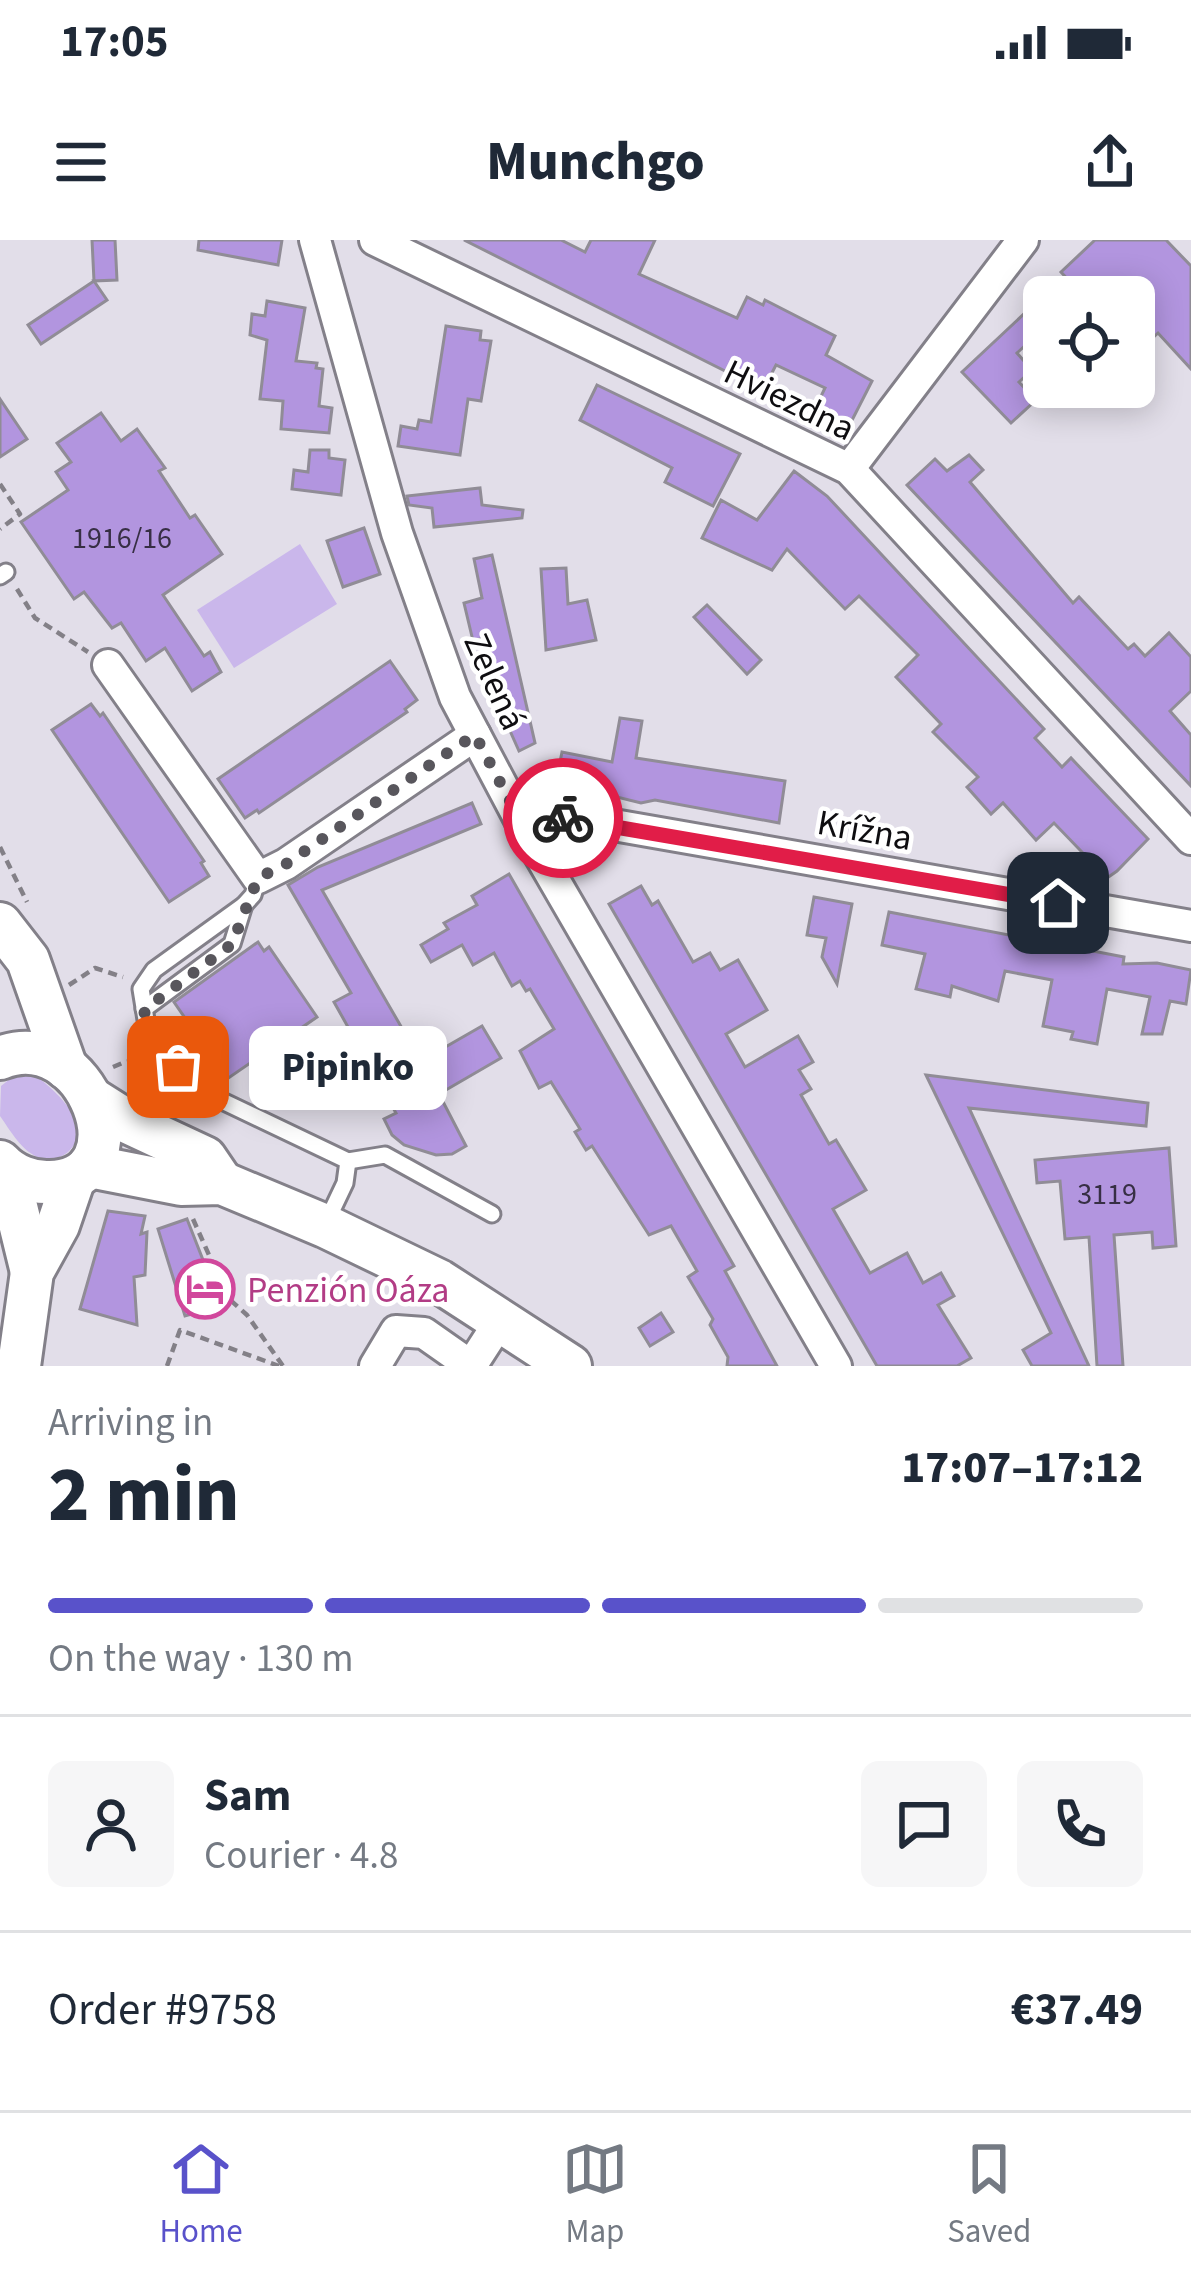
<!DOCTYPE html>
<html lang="en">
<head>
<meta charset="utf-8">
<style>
  :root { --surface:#fff; --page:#f6f6f7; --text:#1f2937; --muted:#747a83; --line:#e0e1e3; --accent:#5952ca }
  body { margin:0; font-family:"Source Sans 3",sans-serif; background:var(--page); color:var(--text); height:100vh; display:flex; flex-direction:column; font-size:45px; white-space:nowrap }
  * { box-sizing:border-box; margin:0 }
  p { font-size:39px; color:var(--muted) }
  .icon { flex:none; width:66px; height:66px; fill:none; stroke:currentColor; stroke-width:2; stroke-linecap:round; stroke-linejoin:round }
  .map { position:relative; height:1126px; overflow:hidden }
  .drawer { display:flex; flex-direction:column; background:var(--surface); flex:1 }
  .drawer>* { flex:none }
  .fabs { position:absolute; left:1023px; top:36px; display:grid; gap:24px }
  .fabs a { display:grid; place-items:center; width:132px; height:132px; border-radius:18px; background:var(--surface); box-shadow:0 6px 30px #0003; font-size:60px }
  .pin { position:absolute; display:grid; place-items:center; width:102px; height:102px; color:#fff; margin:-51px; border-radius:24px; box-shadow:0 6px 18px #0006 }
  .courier { position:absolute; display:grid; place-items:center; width:120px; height:120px; margin:-60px; border:9px solid #e11d48; border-radius:50%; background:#fff; color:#222; box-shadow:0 3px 15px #0007 }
  .bubble { position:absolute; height:84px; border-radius:18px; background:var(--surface); box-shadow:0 6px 30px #0003; font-size:39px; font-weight:800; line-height:84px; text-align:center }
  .overview em { font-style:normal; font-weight:800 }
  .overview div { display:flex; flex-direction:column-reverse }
  .overview { display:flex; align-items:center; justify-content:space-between; height:204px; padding:0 48px }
  h1 { font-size:78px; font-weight:800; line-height:90px }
  .bar { display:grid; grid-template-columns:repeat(4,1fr); gap:18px 12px; align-content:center; height:144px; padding:0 48px }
  .bar i { height:15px; border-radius:9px; background:var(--line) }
  .bar .on { background:var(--accent) }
  .bar p { grid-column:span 4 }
  .line { display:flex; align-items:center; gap:30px; padding:0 48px; border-top:3px solid var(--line) }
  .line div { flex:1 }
  .round { display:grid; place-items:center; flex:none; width:126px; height:126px; border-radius:18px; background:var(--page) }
  .status { display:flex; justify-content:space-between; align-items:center; height:84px; padding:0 60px; background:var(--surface); direction:ltr }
  .status svg { height:33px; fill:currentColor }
  header { display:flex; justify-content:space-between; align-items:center; height:156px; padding:0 48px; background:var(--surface); font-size:54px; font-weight:800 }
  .menu { display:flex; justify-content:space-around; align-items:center; height:168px; border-top:3px solid var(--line); background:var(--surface); font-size:33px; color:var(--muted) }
  .menu a { display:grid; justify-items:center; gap:6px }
  .menu .on { color:var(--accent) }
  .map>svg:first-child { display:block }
  .green { fill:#cab7eb }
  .building { fill:#b295df; stroke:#908c96; stroke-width:3 }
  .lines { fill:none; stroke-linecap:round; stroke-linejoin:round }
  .service-casing { stroke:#838089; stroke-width:21 }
  .minor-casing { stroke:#838089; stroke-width:36 }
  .secondary-casing { stroke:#838089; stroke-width:48 }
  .path { stroke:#838087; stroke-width:4.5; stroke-dasharray:9 6; stroke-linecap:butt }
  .service { stroke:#fff; stroke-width:15 }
  .minor { stroke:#fff; stroke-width:30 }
  .secondary { stroke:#fff; stroke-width:42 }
  .done { stroke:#58565c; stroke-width:12; stroke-dasharray:0 21.6 }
  .route { stroke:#e11d48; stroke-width:15 }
  .labels { text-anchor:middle; stroke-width:9; stroke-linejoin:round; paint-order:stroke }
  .number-label { font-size:30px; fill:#372f44 }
  .street-label { font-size:36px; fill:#0e0d10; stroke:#fff }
  .hotel-label { font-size:36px; fill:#b23c85; stroke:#fff; text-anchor:start }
</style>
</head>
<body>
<div class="status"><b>17:05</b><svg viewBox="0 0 49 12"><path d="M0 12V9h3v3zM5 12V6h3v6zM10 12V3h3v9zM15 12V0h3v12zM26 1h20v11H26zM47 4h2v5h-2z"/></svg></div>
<header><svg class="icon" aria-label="menu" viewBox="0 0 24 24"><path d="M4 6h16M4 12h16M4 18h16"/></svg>Munchgo<svg class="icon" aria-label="share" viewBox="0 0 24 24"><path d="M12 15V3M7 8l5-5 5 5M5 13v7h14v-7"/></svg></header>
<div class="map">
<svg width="1191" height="1126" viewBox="0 0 1191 1126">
  <rect width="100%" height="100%" fill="#e2dee9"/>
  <!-- green -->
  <g class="green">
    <path d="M300 304 337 364 234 428 197 370Z"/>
    <path d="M34 834C54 850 98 886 68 912 61 918 49 921 40 918 22 912 10 890 0 876L1 846 15 835Z"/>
  </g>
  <!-- building -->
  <g class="building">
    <path d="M92 0H115L117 40 94 41 107 60 41 104 28 85 94 41Z"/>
    <path d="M199 0H282L278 25 198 10Z"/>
    <path d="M464 0H561L585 12 591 0H655L639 34 737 78 747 57 763 65 765 60 835 96 826 115 872 141 846 192 812 175 825 148 776 125 763 150Z"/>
    <path d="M1095 0H1166L1191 26V129L1158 93 1134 115V57H1084L1061 32Z"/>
    <path d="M267 61 305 68 296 121 317 123 316 128 323 129 319 166 332 168 329 193 281 189 283 161 260 159 267 100 250 95 252 74 265 76Z"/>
    <path d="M1026 72 1042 90 1017 113 1032 130 1019 142 1036 160 1011 183 962 132Z"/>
    <path d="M446 86 481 91 480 100 491 101 481 161 468 159 460 215 398 206 401 186 417 189 419 180 431 182Z"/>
    <path d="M597 145 740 214 713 266 665 242 672 228 580 180Z"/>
    <path d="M0 159 27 199 0 217Z"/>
    <path d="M101 173 121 201 137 189 165 228 159 231 190 278 195 275 222 314 163 355 204 416 210 412 221 432 192 451 165 408 146 421 121 383 112 388 84 352 74 359 21 282 68 250 56 232 71 222 57 203Z"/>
    <path d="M310 210H329V218L345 220 341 255 292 249 294 230 308 232Z"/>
    <path d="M969 215 983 230 970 242 1073 363 1079 357 1128 409 1134 404 1145 416 1169 393 1191 417V451L1170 471 1191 495V546L907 245 935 219 947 231Z"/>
    <path d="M794 231 827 256 1044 489 1035 498 1062 527 1071 518 1148 599 1117 631 1107 638 1054 583 1036 600 1003 563 991 574 967 547 978 537 933 492 941 484 896 437 918 415 859 356 845 369 787 309 772 330 702 298 721 260 757 280Z"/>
    <path d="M480 248 482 265 523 270 522 278 434 287 432 268 409 265 407 256Z"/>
    <path d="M364 288 380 334 343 347 327 301Z"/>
    <path d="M492 315 535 503 519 511 486 437 494 434 480 399 473 401 464 363 482 358 474 319Z"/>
    <path d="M566 328 568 364 587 360 596 400 546 410 541 329Z"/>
    <path d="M707 365 761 420 747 434 694 377Z"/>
    <path d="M390 421 417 460 405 469 407 472 259 573 257 570 245 578 218 539Z"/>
    <path d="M91 464 100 476 103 473 204 621 201 623 209 636 169 662 52 490Z"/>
    <path d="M620 478 642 481 636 518 785 541 779 583 655 560 641 563 556 542 562 512 612 522Z"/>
    <path d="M472 563 481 584 322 650 421 821 482 786 501 818 439 854 466 906 452 914 436 915 404 905 392 895 384 879 396 873 334 762 351 753 288 645 318 627Z"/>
    <path d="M509 634 734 1026 725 1031 777 1126H727L728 1117 710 1085 713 1079 688 1037 697 1031 671 986 649 995 592 906 586 910 575 892 580 889 551 842 539 848 520 811 554 789 530 749 526 751 520 741 512 746 494 713 473 725 462 705 431 722 421 705 448 689 444 683 477 665 472 656Z"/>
    <path d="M641 646 652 665 658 661 693 722 710 713 720 730 738 720 767 770 726 794 745 827 798 796 813 822 799 830 811 849 801 855 829 904 836 900 866 950 833 969 870 1033 907 1013 923 1043 941 1033 954 1056 938 1065 971 1118 957 1126H877L609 664Z"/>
    <path d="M814 657 852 664 837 744 822 717 826 698 807 695Z"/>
    <path d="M889 672 1124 717 1123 724 1157 723 1191 730 1186 764 1170 761 1162 794H1142L1150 757 1107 749 1097 804 1071 799 1073 792 1043 786 1052 740 1005 731 998 761 952 746 950 757 916 749 925 714 882 705Z"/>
    <path d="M258 702 264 711 269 707 317 777 227 839 174 762Z"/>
    <path d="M926 835 1148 863 1146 886 969 868 1089 1126H1032L1023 1110 1051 1093Z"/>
    <path d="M1169 908 1176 1006 1153 1008 1152 992 1114 995 1123 1126H1097L1089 997 1065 999 1060 941 1037 943 1035 920Z"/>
    <path d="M108 971 145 976 141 994 147 992 145 1035 134 1037 137 1085 80 1069Z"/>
    <path d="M187 979 221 1066 185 1076 158 989Z"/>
    <path d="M661 1073 673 1092 650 1106 639 1088Z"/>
  </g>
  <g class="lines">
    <!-- service casing -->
    <g class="service-casing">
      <g id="service">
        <path d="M0 336 6 332"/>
        <path d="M258 638 253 655 244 665 154 730 141 749 147 786 195 848 348 921 345 943 326 983"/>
        <path d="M144 769 232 704 244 665"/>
        <path d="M348 921 385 915 492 974"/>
      </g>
    </g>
    <!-- minor casing -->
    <g class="minor-casing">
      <g id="minor">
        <path d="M315 0 397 293 455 457 528 595 836 1126"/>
        <path d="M375 0 849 229 1191 599"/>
        <path d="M849 229 1023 0"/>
        <path d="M108 425 258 638 286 624 475 495"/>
        <path d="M528 595 568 577 1191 686"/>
        <path d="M375 1126 396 1091 424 1093 471 1126 502 1078"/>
      </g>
    </g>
    <!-- secondary casing -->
    <g class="secondary-casing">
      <g id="secondary">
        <path d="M0 684 28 720 66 828"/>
        <path d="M0 818C87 782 146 940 50 942 31 943 12 935 0 922"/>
        <path d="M92 859 130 883 205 918 222 943"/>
        <path d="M89 926 181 944 222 943 325 986 439 1041 570 1126"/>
        <path d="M7 930 32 1032"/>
        <path d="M19 1126 32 1032 58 985 74 938"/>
      </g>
    </g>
    <!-- path -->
    <g class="path">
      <path d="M0 244 20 274 0 289"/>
      <path d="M17 349 35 378 88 412"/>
      <path d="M0 607 27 662"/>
      <path d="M69 745 95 728 123 737"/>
      <path d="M182 795 192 789"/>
      <path d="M113 827 127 821"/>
      <path d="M193 979 228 1058 247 1075 283 1126"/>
      <path d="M167 1126 180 1090 279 1126"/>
    </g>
    <!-- service -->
    <use href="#service" class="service"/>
    <!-- minor -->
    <use href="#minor" class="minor"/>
    <!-- secondary -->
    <use href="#secondary" class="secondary"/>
  </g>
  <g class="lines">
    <!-- done -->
    <path class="done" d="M178 827 147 786 144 770 232 704 258 638 286 624 456 507 475 495 528 595 563 578"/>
    <!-- route -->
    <path class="route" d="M563 578 1058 663"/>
  </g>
  <!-- icons -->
  <defs>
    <g id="hotel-ring" transform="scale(3)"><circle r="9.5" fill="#fff" stroke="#d1479c" stroke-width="1.5"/><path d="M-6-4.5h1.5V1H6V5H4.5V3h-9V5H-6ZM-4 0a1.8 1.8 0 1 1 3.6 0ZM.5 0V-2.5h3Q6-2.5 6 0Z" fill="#d1479c"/></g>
  </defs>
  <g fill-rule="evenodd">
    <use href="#hotel-ring" x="205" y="1049"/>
  </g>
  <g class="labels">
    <!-- number labels -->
    <g class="number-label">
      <text x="122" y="308">1916/16</text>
      <text x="1107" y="964">3119</text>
    </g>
    <!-- street labels -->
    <g class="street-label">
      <text transform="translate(790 159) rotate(26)" y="13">Hviezdna</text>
      <text transform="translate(496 441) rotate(66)" y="13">Zelená</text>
      <text transform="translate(865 589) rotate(10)" y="13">Krížna</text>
    </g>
    <!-- hotel labels -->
    <g class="hotel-label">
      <text x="247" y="1062">Penzión Oáza</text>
    </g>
  </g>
</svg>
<div class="fabs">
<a><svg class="icon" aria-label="locate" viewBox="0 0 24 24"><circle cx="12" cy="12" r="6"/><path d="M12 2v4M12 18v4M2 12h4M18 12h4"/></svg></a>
</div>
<div class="pin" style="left:178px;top:827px;background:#ea580c"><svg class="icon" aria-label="bag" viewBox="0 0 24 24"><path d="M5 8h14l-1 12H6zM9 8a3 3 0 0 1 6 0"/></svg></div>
<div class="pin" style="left:1058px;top:663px;background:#1f2937"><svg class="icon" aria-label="home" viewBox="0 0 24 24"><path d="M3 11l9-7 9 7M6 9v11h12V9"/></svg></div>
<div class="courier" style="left:563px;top:578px"><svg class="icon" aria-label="bike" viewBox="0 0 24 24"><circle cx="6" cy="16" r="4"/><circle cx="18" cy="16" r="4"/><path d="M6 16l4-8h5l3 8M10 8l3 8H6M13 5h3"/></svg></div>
<div class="bubble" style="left:249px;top:786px;width:198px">Pipinko</div>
</div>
<section class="drawer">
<div class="overview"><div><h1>2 min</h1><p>Arriving in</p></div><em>17:07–17:12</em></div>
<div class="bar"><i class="on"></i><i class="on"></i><i class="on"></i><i></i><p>On the way · 130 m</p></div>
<div class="line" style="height:216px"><a class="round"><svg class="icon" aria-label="person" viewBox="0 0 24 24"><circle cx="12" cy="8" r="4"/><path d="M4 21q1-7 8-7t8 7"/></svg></a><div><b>Sam</b><p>Courier · 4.8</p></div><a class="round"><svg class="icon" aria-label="chat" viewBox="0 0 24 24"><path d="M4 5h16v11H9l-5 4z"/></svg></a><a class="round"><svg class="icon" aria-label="phone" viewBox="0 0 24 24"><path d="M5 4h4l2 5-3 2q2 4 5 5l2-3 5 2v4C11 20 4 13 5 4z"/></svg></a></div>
<div class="line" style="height:156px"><div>Order #9758</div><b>€37.49</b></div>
</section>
<nav class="menu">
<a class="on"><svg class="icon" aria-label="home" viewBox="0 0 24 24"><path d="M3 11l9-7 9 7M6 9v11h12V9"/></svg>Home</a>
<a><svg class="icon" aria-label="map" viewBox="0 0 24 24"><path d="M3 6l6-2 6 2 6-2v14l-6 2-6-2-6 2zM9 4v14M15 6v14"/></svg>Map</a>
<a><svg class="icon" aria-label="saved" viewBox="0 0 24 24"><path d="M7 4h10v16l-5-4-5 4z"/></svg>Saved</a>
</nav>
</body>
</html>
